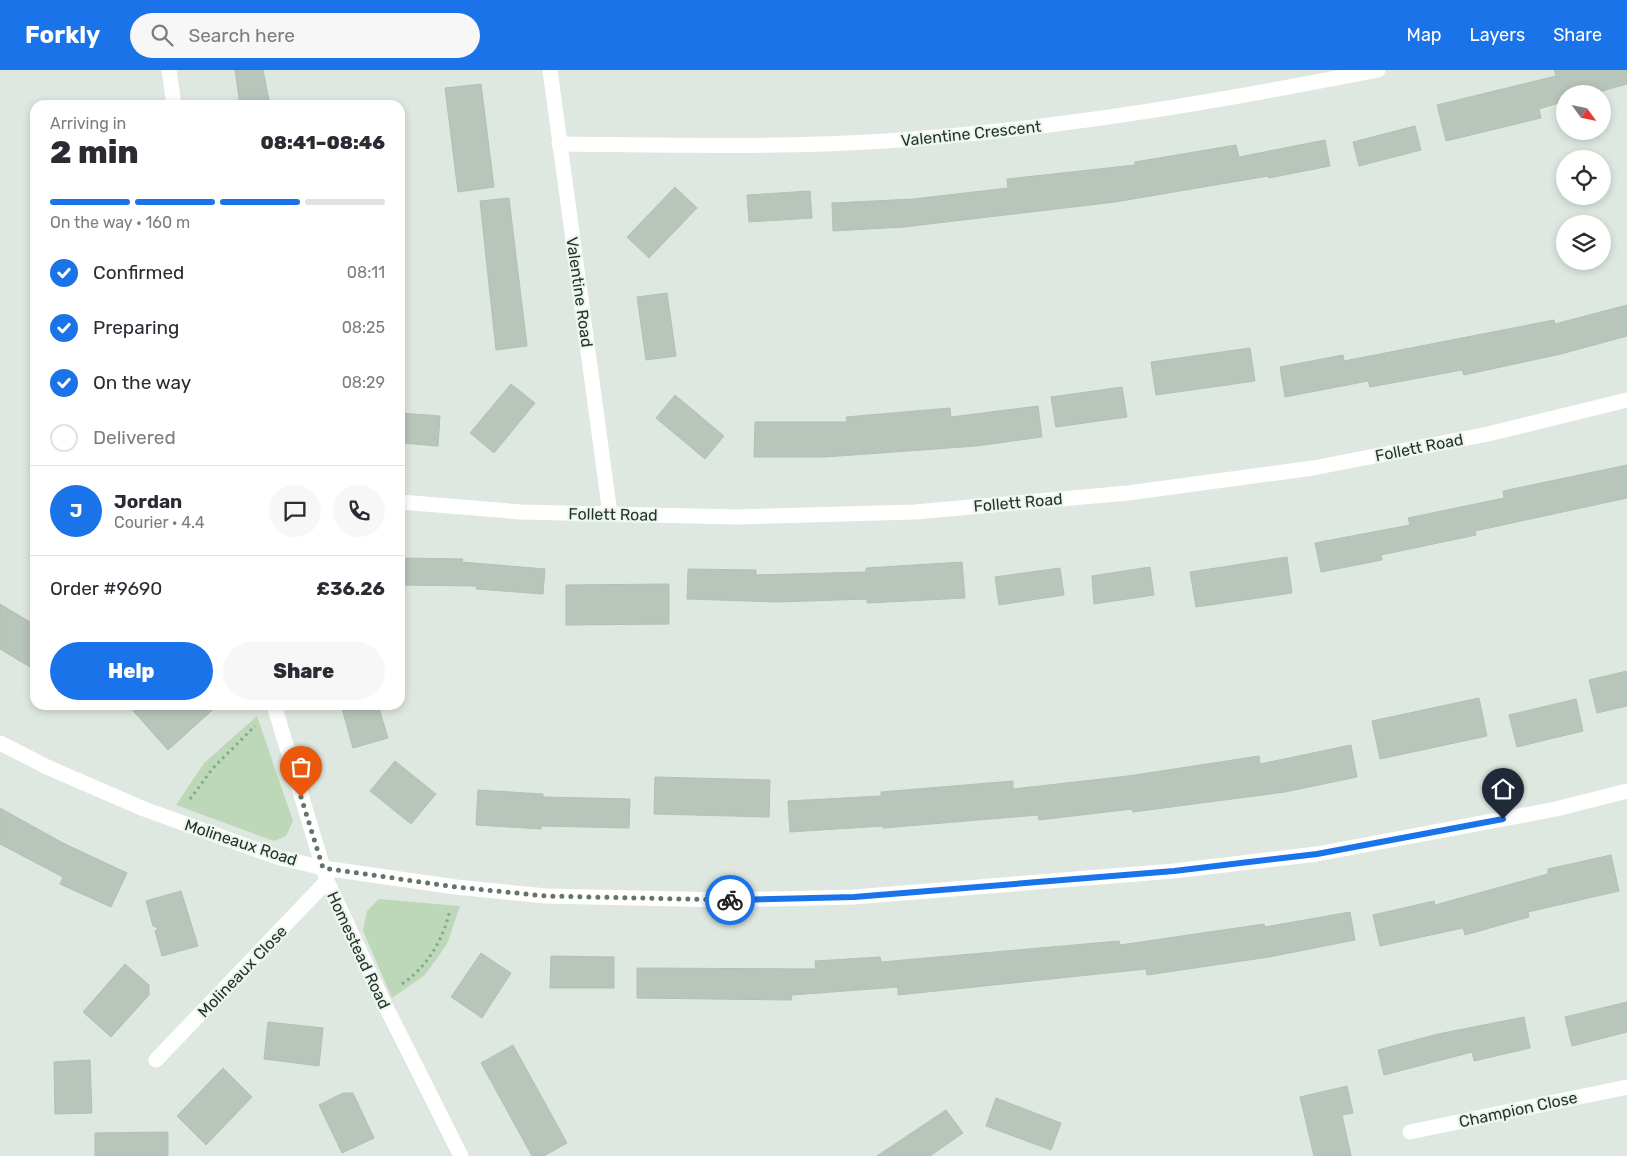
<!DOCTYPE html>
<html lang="en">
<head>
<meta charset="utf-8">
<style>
  :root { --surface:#fff; --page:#f7f7f7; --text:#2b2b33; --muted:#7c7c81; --line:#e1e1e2; --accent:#1a73e8 }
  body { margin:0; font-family:Rubik,sans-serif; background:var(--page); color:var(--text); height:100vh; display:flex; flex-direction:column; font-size:19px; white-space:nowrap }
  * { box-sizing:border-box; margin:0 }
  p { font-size:16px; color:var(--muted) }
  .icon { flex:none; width:28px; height:28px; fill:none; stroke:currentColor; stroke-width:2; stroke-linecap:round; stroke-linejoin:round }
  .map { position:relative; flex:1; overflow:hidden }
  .details { position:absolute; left:30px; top:30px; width:375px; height:610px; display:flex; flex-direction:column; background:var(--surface); border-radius:15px; box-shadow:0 2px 8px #0003 }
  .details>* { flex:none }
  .needle { width:32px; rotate:123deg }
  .buttons { position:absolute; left:1556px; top:15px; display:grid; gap:10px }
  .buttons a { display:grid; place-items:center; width:55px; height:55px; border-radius:50%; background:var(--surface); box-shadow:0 2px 8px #0003; font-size:25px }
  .pin { position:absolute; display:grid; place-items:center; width:42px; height:42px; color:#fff; margin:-51px -21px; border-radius:50% 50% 50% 0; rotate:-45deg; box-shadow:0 0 5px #0007 }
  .pin .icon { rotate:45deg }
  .courier { position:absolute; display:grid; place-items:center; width:50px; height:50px; margin:-25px; border:4px solid #1a73e8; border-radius:50%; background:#fff; color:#222; box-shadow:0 1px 6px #0007 }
  .head em { font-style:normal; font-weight:800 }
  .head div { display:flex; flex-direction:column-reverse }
  .head { display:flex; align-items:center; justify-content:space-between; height:85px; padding:0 20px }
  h1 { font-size:32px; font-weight:800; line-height:38px }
  .bar { display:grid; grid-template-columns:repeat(4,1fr); gap:8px 5px; align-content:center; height:60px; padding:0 20px }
  .bar i { height:6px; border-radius:4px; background:var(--line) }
  .bar .current { background:var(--accent) }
  .bar p { grid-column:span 4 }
  .line { display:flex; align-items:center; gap:12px; padding:0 20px; border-top:1px solid var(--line) }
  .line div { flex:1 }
  .round { display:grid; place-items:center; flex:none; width:52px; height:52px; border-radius:26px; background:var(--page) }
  ol { padding:0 20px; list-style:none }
  li { display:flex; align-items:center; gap:15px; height:55px }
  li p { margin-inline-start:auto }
  li .icon { padding:5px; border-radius:50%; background:var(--accent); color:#fff; stroke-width:4 }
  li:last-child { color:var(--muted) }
  li i { width:28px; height:28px; border:2px solid var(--line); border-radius:50% }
  .button { display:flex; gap:10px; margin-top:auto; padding:10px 20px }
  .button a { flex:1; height:58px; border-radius:30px; background:var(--accent); color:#fff; font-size:20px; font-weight:800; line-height:58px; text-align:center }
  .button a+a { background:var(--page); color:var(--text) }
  header { display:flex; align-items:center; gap:30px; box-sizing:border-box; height:70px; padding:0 25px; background:var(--accent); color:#fff }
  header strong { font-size:24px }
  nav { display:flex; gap:28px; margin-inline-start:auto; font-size:18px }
  .search { width:350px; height:45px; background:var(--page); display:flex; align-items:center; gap:12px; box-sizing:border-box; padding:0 18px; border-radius:28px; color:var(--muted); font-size:19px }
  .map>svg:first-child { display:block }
  .green { fill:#bcd8b8 }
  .building { fill:#b7c5bb; stroke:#b1c1b4 }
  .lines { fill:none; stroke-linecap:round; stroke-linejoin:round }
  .path { stroke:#81a98d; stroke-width:3; stroke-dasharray:2.5 4; stroke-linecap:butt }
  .minor { stroke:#fff; stroke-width:15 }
  .done { stroke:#637468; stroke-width:5; stroke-dasharray:0 9 }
  .route { stroke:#1a73e8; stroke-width:6 }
  .labels { text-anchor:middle; stroke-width:4.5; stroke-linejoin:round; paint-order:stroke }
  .street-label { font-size:16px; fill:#213628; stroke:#eef5ef }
</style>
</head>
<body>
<header>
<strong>Forkly</strong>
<div class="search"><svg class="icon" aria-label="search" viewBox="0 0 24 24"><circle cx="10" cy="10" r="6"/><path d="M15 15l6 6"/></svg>Search here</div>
<nav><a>Map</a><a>Layers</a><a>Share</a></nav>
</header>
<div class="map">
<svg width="1627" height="1086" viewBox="0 0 1627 1086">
  <rect width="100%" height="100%" fill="#dee8e0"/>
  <!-- green -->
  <g class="green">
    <path d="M257 646 293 751 286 766 274 771 176 735 204 693Z"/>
    <path d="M379 829 460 836 447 874 425 905 392 928 363 861 367 841Z"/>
  </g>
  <!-- building -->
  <g class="building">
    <path d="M235 0H263L270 35H240Z"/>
    <path d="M1554 0H1627V14L1592 24H1565V31L1539 39 1541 48 1446 71 1437 35 1556 6Z"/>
    <path d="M481 14 494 117 458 122 445 18Z"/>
    <path d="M1415 56 1421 80 1359 96 1353 72Z"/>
    <path d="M1325 70 1330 96 1269 108 1268 106 1115 132 904 157 833 161 832 133 913 129 1008 118 1007 109 1135 95V92L1236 75 1239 87Z"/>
    <path d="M675 117 697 138 649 188 627 167Z"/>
    <path d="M810 121 812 148 749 152 747 125Z"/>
    <path d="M509 128 527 276 496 280 480 131Z"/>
    <path d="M667 223 676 286 646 290 637 227Z"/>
    <path d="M1627 235V266L1561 284 1464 305 1462 300 1370 317 1368 311 1285 327 1280 297 1343 285 1344 291 1554 250 1555 254Z"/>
    <path d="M1250 278 1255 311 1156 325 1151 292Z"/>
    <path d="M511 314 535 333 494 383 470 363Z"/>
    <path d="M1122 317 1127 347 1056 357 1051 327Z"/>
    <path d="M675 325 724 366 705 389 656 348Z"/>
    <path d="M1038 336 1042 367 976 376 825 387H754L755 352H847L846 347 950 338 951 347Z"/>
    <path d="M400 343 440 346 438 376 400 373Z"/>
    <path d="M1627 395V428L1475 461 1476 465 1381 485 1382 490 1321 502 1315 473 1410 455 1408 448 1504 428 1503 421Z"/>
    <path d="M1287 487 1292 523 1196 537 1190 502Z"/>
    <path d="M400 488 463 489 462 492 545 499 543 524 476 519 477 516 400 515Z"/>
    <path d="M962 492 965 528 867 533V529L778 532 687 529 688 499 756 500V505L866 502V498Z"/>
    <path d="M1150 497 1154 525 1094 534 1092 506Z"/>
    <path d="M1060 498 1064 525 999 535 995 507Z"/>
    <path d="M669 514V554L566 555V515Z"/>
    <path d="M0 534 35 555V600L0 579Z"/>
    <path d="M1627 601V636L1597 643 1589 610Z"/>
    <path d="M1479 628 1487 666 1380 689 1372 651Z"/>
    <path d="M1576 629 1583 661 1517 677 1509 645Z"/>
    <path d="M128 635H218L168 680Z"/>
    <path d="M341 635H378L388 668 353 678Z"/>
    <path d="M1351 675 1357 707 1285 722 1133 742 1132 739 1039 750 1038 745 883 758V756L790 762 788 731 881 726V722L1013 711V719L1128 706 1259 686 1260 694Z"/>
    <path d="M395 691 436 724 411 754 370 721Z"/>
    <path d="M655 707 770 710 769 747 654 744Z"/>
    <path d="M478 720 543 724V727L630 729 629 758 541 756V759L476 755Z"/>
    <path d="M0 738 63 773 127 803 111 837 60 814 63 807 0 774Z"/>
    <path d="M1611 785 1619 821 1528 842 1529 847 1465 865 1463 858 1380 876 1373 845 1434 831 1435 835 1548 804V799Z"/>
    <path d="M181 821 198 876 162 886 155 861 158 858 153 856 146 831Z"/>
    <path d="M1350 842 1355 870 1269 887 1147 905 1146 899 898 925V917L792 925 791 930 637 928V898L816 899 815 891 880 887 881 892 1119 871 1120 875 1264 854 1265 857Z"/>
    <path d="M481 883 511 903 482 948 451 927Z"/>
    <path d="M551 886 614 887V918H550Z"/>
    <path d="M125 894 149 915V925L111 967 83 942Z"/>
    <path d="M1627 932V962L1572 976 1565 947Z"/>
    <path d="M1524 947 1530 978 1474 991 1472 982 1384 1005 1378 980 1438 964Z"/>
    <path d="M268 952 323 958 319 996 264 989Z"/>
    <path d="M513 975 567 1073 544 1086H532L481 993Z"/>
    <path d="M90 990 92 1043 55 1044 54 992Z"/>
    <path d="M223 998 252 1027 206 1075 177 1046Z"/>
    <path d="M1347 1016 1353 1043 1342 1045 1351 1086H1314L1300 1027Z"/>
    <path d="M343 1023H353L374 1068 342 1083 319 1035Z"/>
    <path d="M996 1028 1061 1053 1051 1080 986 1056Z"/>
    <path d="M946 1040 963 1063 930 1086H877Z"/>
    <path d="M168 1062V1086H95V1063Z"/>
  </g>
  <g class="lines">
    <!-- path -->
    <g class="path">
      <path d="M190 729 213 698 255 656"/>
      <path d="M402 914C428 896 443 870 450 840"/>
    </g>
    <!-- minor -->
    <g class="minor">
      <path d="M169 0 174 35"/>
      <path d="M550 0 610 444"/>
      <path d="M559 74C669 75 777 78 886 71 1052 60 1215 32 1378 0"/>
      <path d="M400 432 521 442 737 447 915 442 1128 423 1313 398 1488 364 1627 330"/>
      <path d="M274 635 327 811 382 929 461 1086"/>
      <path d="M0 673 47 697 144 739 277 787 323 798 456 817 546 826 725 830 854 827 1174 801 1317 784 1556 739 1627 721"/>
      <path d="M156 990 327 811"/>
      <path d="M1410 1062 1627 1017"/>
    </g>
  </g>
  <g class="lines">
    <!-- done -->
    <path class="done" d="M301 727 323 798 456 817 546 826 730 830"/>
    <!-- route -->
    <path class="route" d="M730 830 854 827 1174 801 1317 784 1503 749"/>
  </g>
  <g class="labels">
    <!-- street labels -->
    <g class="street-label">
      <text transform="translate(971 63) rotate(-6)" y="6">Valentine Crescent</text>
      <text transform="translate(580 222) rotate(82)" y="6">Valentine Road</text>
      <text transform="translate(1419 377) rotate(-11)" y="6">Follett Road</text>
      <text transform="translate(1018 432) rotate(-5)" y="6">Follett Road</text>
      <text transform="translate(613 444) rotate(1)" y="6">Follett Road</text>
      <text transform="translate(241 772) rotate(18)" y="6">Molineaux Road</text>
      <text transform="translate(359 880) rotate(65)" y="6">Homestead Road</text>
      <text transform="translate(242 901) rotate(-46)" y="6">Molineaux Close</text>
      <text transform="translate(1518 1039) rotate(-12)" y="6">Champion Close</text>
    </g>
  </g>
</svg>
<div class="buttons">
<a><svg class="needle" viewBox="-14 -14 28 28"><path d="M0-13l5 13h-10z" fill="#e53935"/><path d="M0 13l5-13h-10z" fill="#7c7c81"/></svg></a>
<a><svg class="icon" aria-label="locate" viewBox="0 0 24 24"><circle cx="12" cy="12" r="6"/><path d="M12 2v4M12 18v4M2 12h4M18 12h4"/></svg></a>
<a><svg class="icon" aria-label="layers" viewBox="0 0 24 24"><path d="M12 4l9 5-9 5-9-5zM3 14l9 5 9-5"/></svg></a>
</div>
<div class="pin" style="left:301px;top:727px;background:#ea580c"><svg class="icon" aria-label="bag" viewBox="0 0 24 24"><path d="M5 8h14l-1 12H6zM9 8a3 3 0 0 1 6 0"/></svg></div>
<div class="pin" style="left:1503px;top:749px;background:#1f2937"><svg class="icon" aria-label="home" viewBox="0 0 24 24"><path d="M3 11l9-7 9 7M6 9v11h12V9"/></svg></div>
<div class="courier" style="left:730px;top:830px"><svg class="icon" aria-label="bike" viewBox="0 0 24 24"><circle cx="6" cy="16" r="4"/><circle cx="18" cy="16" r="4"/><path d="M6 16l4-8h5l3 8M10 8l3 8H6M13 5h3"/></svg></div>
<section class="details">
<div class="head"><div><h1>2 min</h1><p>Arriving in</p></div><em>08:41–08:46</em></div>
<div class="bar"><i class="current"></i><i class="current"></i><i class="current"></i><i></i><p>On the way · 160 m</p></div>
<ol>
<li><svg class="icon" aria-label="check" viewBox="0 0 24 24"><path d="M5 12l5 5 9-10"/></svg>Confirmed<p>08:11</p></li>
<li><svg class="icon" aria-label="check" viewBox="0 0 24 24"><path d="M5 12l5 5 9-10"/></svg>Preparing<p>08:25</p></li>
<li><svg class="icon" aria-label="check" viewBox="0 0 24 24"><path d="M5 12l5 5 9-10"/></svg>On the way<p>08:29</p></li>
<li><i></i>Delivered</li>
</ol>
<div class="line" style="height:90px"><b class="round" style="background:var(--accent);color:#fff">J</b><div><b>Jordan</b><p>Courier · 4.4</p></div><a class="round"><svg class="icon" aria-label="chat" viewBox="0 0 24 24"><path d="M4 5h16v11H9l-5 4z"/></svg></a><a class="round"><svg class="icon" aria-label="phone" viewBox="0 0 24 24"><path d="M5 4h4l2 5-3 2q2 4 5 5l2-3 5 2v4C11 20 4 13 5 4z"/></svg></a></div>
<div class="line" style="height:65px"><div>Order #9690</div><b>£36.26</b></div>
<div class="button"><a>Help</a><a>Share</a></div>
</section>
</div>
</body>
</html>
